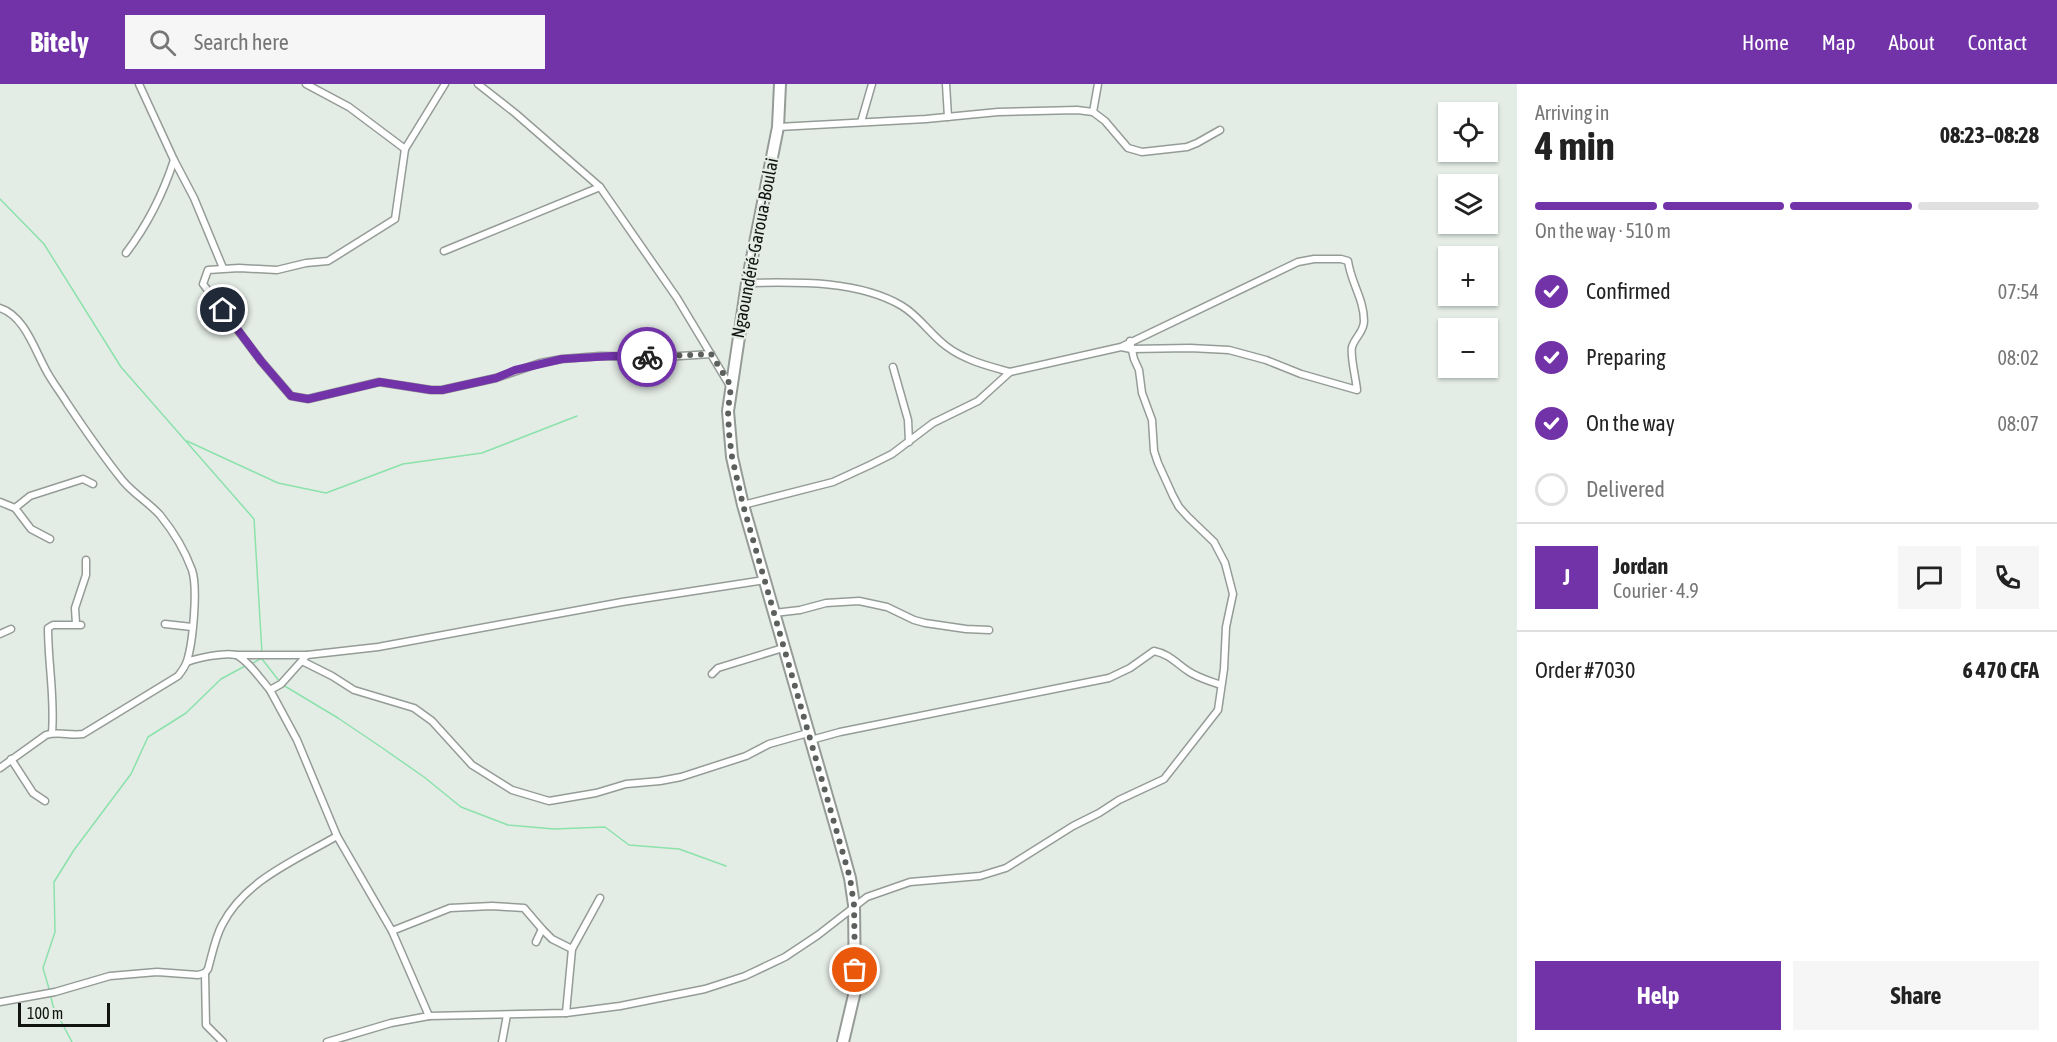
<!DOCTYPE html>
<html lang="en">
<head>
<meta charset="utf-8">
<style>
  :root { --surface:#fff; --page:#f6f6f6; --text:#222; --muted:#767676; --line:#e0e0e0; --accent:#7233a8 }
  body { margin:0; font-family:"Asap Condensed",sans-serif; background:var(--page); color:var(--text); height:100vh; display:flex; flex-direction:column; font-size:22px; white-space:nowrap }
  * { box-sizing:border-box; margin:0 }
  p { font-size:20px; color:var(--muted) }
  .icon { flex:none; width:33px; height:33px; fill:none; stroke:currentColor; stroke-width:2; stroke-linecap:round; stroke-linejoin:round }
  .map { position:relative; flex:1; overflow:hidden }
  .panel { display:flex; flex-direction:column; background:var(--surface); width:540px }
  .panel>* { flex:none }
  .controls { position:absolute; left:1438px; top:18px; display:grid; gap:12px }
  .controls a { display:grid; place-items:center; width:60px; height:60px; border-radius:0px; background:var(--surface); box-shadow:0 2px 4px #0004; font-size:30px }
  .scale { position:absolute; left:18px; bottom:15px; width:92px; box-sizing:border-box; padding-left:6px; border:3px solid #121412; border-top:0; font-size:16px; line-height:21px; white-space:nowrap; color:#121412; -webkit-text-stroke:4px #e4ece6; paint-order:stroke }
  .pin { position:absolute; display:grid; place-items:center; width:51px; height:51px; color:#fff; margin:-26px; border:3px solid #fff; border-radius:50%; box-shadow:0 2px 6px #0007 }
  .courier { position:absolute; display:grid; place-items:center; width:60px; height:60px; margin:-30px; border:4px solid #7233a8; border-radius:50%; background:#fff; color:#222; box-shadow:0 2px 8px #0007 }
  .summary em { font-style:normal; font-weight:700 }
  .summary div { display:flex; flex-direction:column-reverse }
  .summary { display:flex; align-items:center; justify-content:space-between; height:102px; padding:0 18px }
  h1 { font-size:39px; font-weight:700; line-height:45px }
  .bar { display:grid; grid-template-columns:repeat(4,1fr); gap:9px 6px; align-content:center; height:72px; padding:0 18px }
  .bar i { height:8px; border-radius:4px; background:var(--line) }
  .bar .selected { background:var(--accent) }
  .bar p { grid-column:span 4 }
  .line { display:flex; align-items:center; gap:15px; padding:0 18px; border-top:2px solid var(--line) }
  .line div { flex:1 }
  .round { display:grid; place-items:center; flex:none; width:63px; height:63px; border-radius:0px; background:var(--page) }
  ol { padding:0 18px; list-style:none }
  li { display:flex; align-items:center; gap:18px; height:66px }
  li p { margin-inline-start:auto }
  li .icon { padding:6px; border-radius:50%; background:var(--accent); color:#fff; stroke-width:4 }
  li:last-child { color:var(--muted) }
  li i { width:33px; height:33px; border:3px solid var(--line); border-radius:50% }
  .action { display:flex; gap:12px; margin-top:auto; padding:12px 18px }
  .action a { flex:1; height:69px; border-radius:0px; background:var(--accent); color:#fff; font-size:24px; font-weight:700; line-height:69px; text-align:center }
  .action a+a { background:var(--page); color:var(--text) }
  header { display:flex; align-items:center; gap:36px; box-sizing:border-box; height:84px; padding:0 30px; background:var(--accent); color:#fff }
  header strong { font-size:28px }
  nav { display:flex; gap:33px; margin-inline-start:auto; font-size:21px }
  .search { width:420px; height:54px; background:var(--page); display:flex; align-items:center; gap:15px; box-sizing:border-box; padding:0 21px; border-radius:0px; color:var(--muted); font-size:22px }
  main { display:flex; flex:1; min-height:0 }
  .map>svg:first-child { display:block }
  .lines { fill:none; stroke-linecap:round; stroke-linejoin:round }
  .stream { stroke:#8be2ab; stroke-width:1.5 }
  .street-casing { stroke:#959c97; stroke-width:9 }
  .highway-casing { stroke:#959c97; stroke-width:14 }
  .street { stroke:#fff; stroke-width:6 }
  .highway { stroke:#fff; stroke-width:10 }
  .done { stroke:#5c605c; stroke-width:6; stroke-dasharray:0 10.8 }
  .route { stroke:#7233a8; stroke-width:8 }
  .labels { text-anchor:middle; stroke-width:4.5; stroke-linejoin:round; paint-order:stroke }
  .street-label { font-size:18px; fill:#121412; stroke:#e4ece6 }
</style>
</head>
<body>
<header>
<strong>Bitely</strong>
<div class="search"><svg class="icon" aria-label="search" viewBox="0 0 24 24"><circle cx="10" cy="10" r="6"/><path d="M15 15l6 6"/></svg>Search here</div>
<nav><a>Home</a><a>Map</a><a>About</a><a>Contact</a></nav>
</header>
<main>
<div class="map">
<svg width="1517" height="958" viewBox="0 0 1517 958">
  <rect width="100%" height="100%" fill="#e4ece6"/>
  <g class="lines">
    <!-- stream -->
    <g class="stream">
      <path d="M0 115 44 160 121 283 254 435 262 569"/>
      <path d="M187 357 278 399 326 409 403 380 482 369 577 332"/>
      <path d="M262 575 280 598"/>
      <path d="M251 580 262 574"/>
      <path d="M283 601 338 634 381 663 424 693 461 723 508 741 554 745 605 743 629 761 679 765 726 782"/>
      <path d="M50 908 43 884 55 848 54 798 74 766 131 690 148 653 186 629 221 595 247 581"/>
      <path d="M51 913 53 922 72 958"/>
    </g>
    <!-- street casing -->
    <g class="street-casing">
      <g id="street">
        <path d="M139 0 174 76 194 114 223 184"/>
        <path d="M306 0 349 23 405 65"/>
        <path d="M445 0 405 65 395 135 328 177 306 179 277 186 239 184 208 186 203 200 261 277 291 312 308 315 379 298 431 306H442L496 294 540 279 562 275 600 272 665 273 711 270"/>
        <path d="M478 0 515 29 600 103 677 214 730 302"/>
        <path d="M946 0 948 33"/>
        <path d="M1093 28 1098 0"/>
        <path d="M861 38 872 0"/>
        <path d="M778 43 926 35 998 28 1077 26 1093 28 1105 37 1128 64 1142 68 1187 63 1197 59 1220 46"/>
        <path d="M444 167 600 103"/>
        <path d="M126 169C148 140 163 110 174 76"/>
        <path d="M0 224C25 232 35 267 47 288 53 299 61 309 67 319 85 346 103 372 123 397 134 410 149 419 160 431 173 447 185 467 192 486 198 504 193 558 187 577 185 583 182 587 178 592L83 650C70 652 58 647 46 651L0 684"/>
        <path d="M893 283 908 336 909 358"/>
        <path d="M1010 288 1121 263 1298 178 1314 175H1341L1348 177C1351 199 1364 215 1364 237 1364 248 1355 253 1352 263 1350 272 1356 295 1357 306L1301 290 1266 276 1229 266 1190 264 1131 265 1121 263"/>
        <path d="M0 418 15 424"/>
        <path d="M743 421 833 398 870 381 892 370 933 339 978 317 1010 288C988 282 964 276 946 262 930 250 919 232 902 222 858 196 796 198 747 199"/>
        <path d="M50 455 31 445 15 424 30 412 83 395 93 400"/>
        <path d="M774 529 800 526 826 519 859 517 887 523 914 536 925 539 966 545 989 546"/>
        <path d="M76 540 75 524 86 491V476"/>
        <path d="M165 540 192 543"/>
        <path d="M0 550 11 545"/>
        <path d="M236 571H307"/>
        <path d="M302 577 332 592 354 606 414 624 432 637 472 681 512 706 549 717 596 709 626 700 660 697 681 693 746 672 769 660 808 649"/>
        <path d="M187 578C197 574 225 568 236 571 247 575 262 597 270 606"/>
        <path d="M712 590 718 584 783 564"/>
        <path d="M52 649C55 614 48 579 48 544L53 541H81"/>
        <path d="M811 656 840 648 1109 594 1130 584 1154 567C1169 570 1176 579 1188 587 1198 594 1210 597 1221 601"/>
        <path d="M11 675 33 709 45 717"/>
        <path d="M392 847 450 824 492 822 524 824 542 845"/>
        <path d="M536 858 542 845 552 855 572 865"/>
        <path d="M205 889 206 941 223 958"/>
        <path d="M0 918 55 908 110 892 157 888 198 891 205 889 208 885C212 871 215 854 222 841 245 796 296 776 337 752"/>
        <path d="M566 929 572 865 600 814"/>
        <path d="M429 932 392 847 337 752 297 656 270 606 281 600 307 571 378 563 622 518 765 496"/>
        <path d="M327 958 391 939 429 932 566 929 620 922 705 905 745 892 785 873 818 851 867 813 910 798 980 792 1006 784 1073 742 1099 729 1119 716 1164 695 1218 626 1224 585 1226 543 1233 510 1225 479 1214 458 1188 433 1179 423 1173 412 1158 379 1154 367 1152 336 1142 309 1139 286 1134 275 1130 257"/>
        <path d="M502 958 507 931"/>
      </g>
    </g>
    <!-- highway casing -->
    <g class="highway-casing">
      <path id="highway" d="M780 0 778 43 747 199 728 327 732 373 743 421 837 747 850 794 854 821 855 907 843 958"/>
    </g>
    <!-- street -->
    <use href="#street" class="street"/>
    <!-- highway -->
    <use href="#highway" class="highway"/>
  </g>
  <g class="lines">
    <!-- done -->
    <path class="done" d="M647 273 711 270 731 302 728 327 729 349 732 373 743 421 850 794 854 821 855 886"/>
    <!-- route -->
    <path class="route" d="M223 226 261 277 291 312 308 315 380 298 431 306H442L496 294 515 286 562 275 613 272 647 273"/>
  </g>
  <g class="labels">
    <!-- street labels -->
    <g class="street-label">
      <text transform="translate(755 164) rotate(-79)" y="6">Ngaoundéré-Garoua-Boulai</text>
    </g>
  </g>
</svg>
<div class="controls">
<a><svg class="icon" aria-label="locate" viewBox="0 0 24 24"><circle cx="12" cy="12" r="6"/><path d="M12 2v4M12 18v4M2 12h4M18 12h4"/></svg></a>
<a><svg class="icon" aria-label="layers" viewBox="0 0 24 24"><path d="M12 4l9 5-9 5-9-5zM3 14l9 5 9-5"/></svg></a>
<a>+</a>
<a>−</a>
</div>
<div class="scale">100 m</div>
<div class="pin" style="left:855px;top:886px;background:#ea580c"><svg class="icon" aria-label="bag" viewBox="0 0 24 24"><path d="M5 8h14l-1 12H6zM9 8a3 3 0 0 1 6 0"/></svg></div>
<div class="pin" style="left:223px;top:226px;background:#1f2937"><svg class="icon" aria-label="home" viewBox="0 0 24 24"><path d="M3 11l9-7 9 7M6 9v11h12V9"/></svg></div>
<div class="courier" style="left:647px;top:273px"><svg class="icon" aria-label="bike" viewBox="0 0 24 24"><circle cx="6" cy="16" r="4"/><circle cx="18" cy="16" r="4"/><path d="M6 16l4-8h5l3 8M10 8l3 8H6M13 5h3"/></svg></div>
</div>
<section class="panel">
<div class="summary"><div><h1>4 min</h1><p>Arriving in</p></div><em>08:23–08:28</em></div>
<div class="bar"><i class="selected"></i><i class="selected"></i><i class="selected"></i><i></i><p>On the way · 510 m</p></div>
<ol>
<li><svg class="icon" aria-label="check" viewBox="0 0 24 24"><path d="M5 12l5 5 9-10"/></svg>Confirmed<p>07:54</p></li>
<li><svg class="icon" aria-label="check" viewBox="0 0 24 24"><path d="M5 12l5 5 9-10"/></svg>Preparing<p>08:02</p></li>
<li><svg class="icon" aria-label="check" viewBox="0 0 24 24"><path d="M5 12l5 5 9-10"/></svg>On the way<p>08:07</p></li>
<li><i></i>Delivered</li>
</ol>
<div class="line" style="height:108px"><b class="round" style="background:var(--accent);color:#fff">J</b><div><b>Jordan</b><p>Courier · 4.9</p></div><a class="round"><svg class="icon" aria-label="chat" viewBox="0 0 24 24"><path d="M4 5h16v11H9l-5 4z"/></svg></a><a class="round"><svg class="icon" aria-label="phone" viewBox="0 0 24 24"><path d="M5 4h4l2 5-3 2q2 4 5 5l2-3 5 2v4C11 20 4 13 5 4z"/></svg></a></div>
<div class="line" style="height:78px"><div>Order #7030</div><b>6 470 CFA</b></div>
<div class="action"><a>Help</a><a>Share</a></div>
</section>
</main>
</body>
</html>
